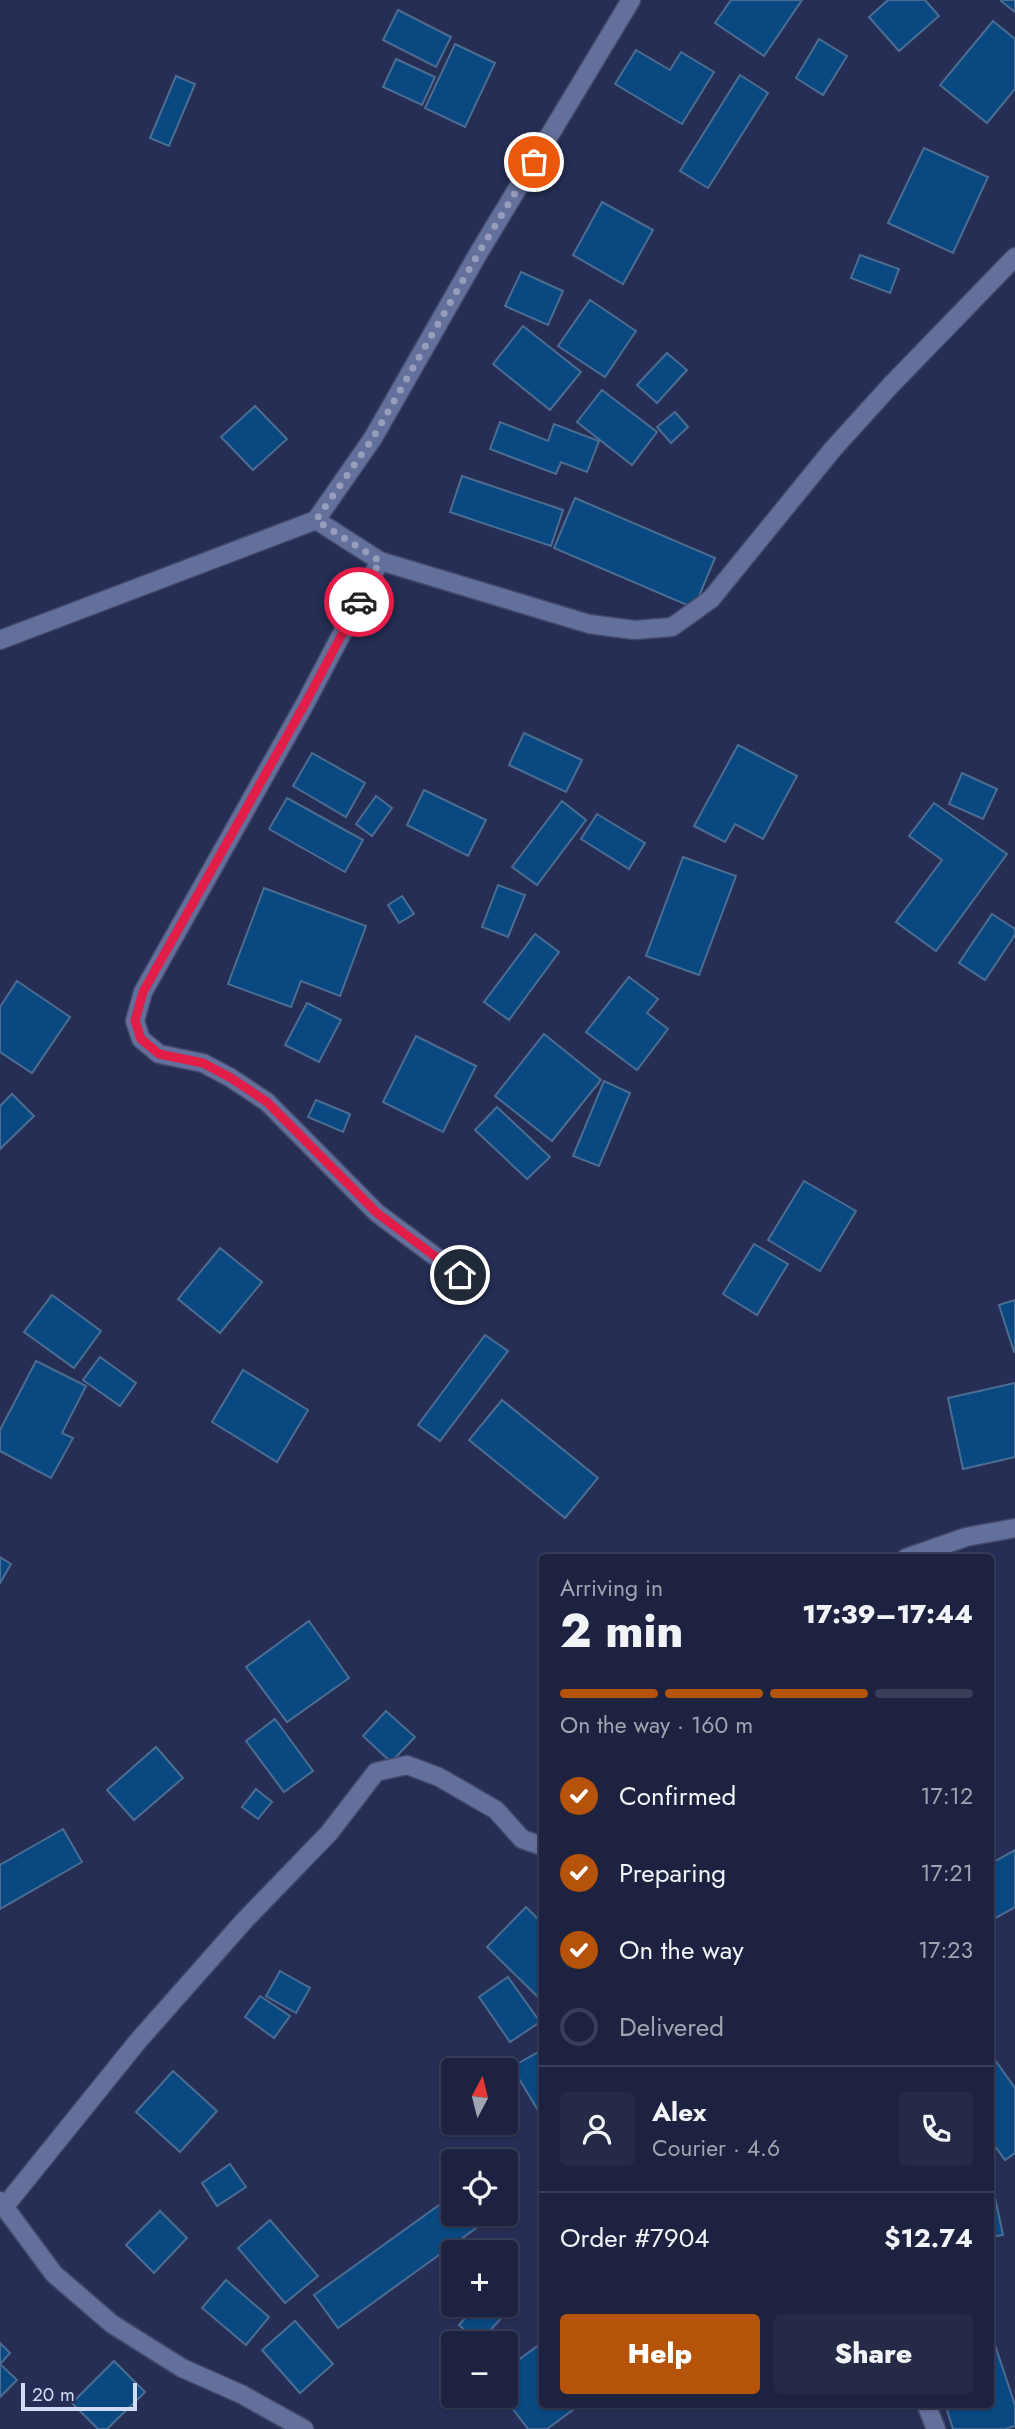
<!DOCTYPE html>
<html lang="en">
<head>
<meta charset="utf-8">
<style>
  :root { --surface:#1c2240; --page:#252a47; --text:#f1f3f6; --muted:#a0a4b1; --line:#3a3f59; --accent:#b45309 }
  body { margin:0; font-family:Jost,sans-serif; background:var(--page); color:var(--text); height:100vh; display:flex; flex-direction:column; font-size:26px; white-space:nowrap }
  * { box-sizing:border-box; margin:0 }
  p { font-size:23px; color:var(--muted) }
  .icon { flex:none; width:38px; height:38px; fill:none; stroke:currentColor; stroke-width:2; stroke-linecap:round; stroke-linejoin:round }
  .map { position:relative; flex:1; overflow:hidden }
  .drawer { position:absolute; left:539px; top:1554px; width:455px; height:854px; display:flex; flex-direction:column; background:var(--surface); border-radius:7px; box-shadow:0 2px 5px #0004,0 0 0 2px var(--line) }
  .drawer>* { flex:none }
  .needle { width:46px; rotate:7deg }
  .controls { position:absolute; left:441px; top:2058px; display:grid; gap:14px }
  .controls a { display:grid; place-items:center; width:77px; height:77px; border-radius:7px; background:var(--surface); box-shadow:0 2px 5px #0004,0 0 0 2px var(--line); font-size:35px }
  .scale { position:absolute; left:21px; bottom:18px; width:116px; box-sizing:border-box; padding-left:7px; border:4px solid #d4dbf4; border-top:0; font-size:19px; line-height:24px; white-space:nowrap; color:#d4dbf4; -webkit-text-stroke:5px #262e55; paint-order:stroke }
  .pin { position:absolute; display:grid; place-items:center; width:60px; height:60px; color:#fff; margin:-30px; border:4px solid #fff; border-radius:50%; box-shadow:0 2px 7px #0007 }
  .courier { position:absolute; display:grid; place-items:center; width:70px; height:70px; margin:-35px; border:5px solid #e11d48; border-radius:50%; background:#fff; color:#222; box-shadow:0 2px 9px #0007 }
  .headline em { font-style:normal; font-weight:800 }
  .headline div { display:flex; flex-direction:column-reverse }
  .headline { display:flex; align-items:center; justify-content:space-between; height:119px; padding:0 21px }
  h1 { font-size:46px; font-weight:800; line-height:52px }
  .bar { display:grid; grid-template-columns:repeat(4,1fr); gap:10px 7px; align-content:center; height:84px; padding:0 21px }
  .bar i { height:9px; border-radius:5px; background:var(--line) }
  .bar .selected { background:var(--accent) }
  .bar p { grid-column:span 4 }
  .line { display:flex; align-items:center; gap:18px; padding:0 21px; border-top:2px solid var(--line) }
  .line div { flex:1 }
  .round { display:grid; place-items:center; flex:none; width:74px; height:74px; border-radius:7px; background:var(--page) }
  ol { padding:0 21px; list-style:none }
  li { display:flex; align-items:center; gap:21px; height:77px }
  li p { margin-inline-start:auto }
  li .icon { padding:7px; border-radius:50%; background:var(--accent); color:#fff; stroke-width:4 }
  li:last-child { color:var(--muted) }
  li i { width:38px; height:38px; border:4px solid var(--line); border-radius:50% }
  .primary-button { display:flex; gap:14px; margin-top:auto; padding:14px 21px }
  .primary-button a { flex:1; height:80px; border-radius:7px; background:var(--accent); color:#fff; font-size:28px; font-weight:800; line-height:80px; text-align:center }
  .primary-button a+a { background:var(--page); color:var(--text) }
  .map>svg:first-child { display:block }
  .building { fill:#094881; stroke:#4c6d92; stroke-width:2 }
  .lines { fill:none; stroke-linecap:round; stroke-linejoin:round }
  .minor-casing { stroke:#42486a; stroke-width:21 }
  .minor { stroke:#64709c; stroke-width:18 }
  .done { stroke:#979ebc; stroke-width:7; stroke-dasharray:0 12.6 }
  .route { stroke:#e11d48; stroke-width:9 }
</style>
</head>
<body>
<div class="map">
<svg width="1015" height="2429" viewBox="0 0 1015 2429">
  <rect width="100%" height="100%" fill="#262e55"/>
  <!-- building -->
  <g class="building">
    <path d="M731 0H802L764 56 715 23Z"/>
    <path d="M888 0H925L939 16 899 51 869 17Z"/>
    <path d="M1002 0H1015V12L1001 1Z"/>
    <path d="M398 10 451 37 436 67 383 40Z"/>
    <path d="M993 21 1015 39V89L987 123 940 85Z"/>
    <path d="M819 39 847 56 823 95 796 78Z"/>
    <path d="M455 44 495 63 465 127 425 108Z"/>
    <path d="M636 50 670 70 681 52 714 72 682 124 615 84Z"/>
    <path d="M396 59 435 77 422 105 383 87Z"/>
    <path d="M740 75 768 93 708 188 680 171Z"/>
    <path d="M176 76 195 84 169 146 150 138Z"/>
    <path d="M924 148 988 177 953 253 888 223Z"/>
    <path d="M602 202 653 230 623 284 573 255Z"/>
    <path d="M860 255 899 269 890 293 851 278Z"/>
    <path d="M521 272 563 291 548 325 505 306Z"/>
    <path d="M590 300 636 331 605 377 558 346Z"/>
    <path d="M523 326 581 372 550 410 493 364Z"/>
    <path d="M667 353 687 370 657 403 637 385Z"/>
    <path d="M602 390 657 432 632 465 577 422Z"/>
    <path d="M255 406 287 439 253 470 221 437Z"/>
    <path d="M675 412 688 427 671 443 657 427Z"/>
    <path d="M500 422 548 441 554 424 599 441 587 472 561 462 556 474 490 449Z"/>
    <path d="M462 476 563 510 551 546 450 512Z"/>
    <path d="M575 498 715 558 694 608 554 548Z"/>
    <path d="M524 733 582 760 566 792 509 765Z"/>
    <path d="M738 745 797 776 763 839 735 824 725 842 694 826Z"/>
    <path d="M312 753 365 783 346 817 293 786Z"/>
    <path d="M962 773 997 789 983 819 949 804Z"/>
    <path d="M424 790 486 820 468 856 407 825Z"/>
    <path d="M376 796 392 808 372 836 356 824Z"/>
    <path d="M287 798 363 840 345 872 269 829Z"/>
    <path d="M562 801 586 820 537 885 512 867Z"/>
    <path d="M934 803 1007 854 936 951 896 922 942 860 909 836Z"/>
    <path d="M597 814 645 843 629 869 581 839Z"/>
    <path d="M683 857 736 876 699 975 646 956Z"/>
    <path d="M498 885 525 895 508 937 482 927Z"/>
    <path d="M264 888 366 926 340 996 301 981 291 1007 228 984Z"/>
    <path d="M402 896 414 914 399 923 388 905Z"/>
    <path d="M992 914 1015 929V935L985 980 959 963Z"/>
    <path d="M535 934 559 952 509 1020 484 1002Z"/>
    <path d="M629 977 658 999 647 1013 668 1029 637 1070 586 1032Z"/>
    <path d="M17 981 70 1017 32 1073 0 1052V1007Z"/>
    <path d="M307 1003 341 1020 319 1062 285 1045Z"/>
    <path d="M544 1034 601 1080 552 1141 495 1096Z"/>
    <path d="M416 1036 476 1066 443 1132 383 1102Z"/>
    <path d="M604 1081 630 1093 599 1166 573 1156Z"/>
    <path d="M12 1094 34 1116 0 1149V1106Z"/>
    <path d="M316 1100 350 1114 343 1132 308 1117Z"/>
    <path d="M497 1107 550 1157 527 1179 475 1130Z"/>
    <path d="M804 1181 856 1211 820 1271 768 1240Z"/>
    <path d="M754 1244 788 1264 757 1315 723 1294Z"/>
    <path d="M220 1248 262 1282 220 1333 178 1299Z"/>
    <path d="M52 1295 101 1331 74 1368 24 1332Z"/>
    <path d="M1015 1300V1351L1014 1352 999 1305Z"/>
    <path d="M485 1335 508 1351 440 1441 418 1425Z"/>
    <path d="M100 1357 136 1383 120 1406 83 1380Z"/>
    <path d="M36 1361 86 1386 62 1433 73 1438 51 1478 0 1451V1430Z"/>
    <path d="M243 1370 308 1410 277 1462 212 1422Z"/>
    <path d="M1015 1383V1457L963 1469 948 1398Z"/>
    <path d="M502 1400 598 1478 565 1518 469 1440Z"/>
    <path d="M0 1557 11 1564 0 1583Z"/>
    <path d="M309 1621 349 1678 287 1722 246 1667Z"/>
    <path d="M386 1711 415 1737 391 1762 363 1736Z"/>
    <path d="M275 1719 313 1771 284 1792 246 1741Z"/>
    <path d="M156 1747 183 1778 134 1820 107 1790Z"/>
    <path d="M256 1789 272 1802 258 1819 242 1807Z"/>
    <path d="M63 1829 82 1862 0 1909V1865Z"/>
    <path d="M1015 1850V1907L990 1921V1864Z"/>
    <path d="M526 1907 542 1923V2001L487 1947Z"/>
    <path d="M280 1971 310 1988 296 2013 266 1996Z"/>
    <path d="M508 1977 540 2022 510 2042 479 1997Z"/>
    <path d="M260 1996 290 2016 274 2038 245 2017Z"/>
    <path d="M540 2051 542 2055V2117L512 2067Z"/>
    <path d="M990 2053 1015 2088V2153L1005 2160 990 2139Z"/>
    <path d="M173 2071 217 2111 180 2152 136 2112Z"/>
    <path d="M230 2164 246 2187 217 2206 202 2183Z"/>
    <path d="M990 2174 1003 2235 990 2237Z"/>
    <path d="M453 2195V2214H471L479 2226 338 2328 314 2295Z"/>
    <path d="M160 2211 187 2238 154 2273 126 2245Z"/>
    <path d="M270 2220 318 2276 285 2303 238 2248Z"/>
    <path d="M226 2280 269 2317 246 2345 202 2308Z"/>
    <path d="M506 2299 513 2305 479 2343 459 2325 477 2305H506Z"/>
    <path d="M295 2321 333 2364 300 2393 262 2350Z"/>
    <path d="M990 2330 1015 2405V2426L1005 2429H953L945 2404H990Z"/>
    <path d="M0 2343 10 2353 0 2364 17 2380 0 2397Z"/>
    <path d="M539 2345 542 2349V2404H581L547 2429H528L503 2396H506V2369Z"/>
    <path d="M114 2361 145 2392 107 2429H98L72 2403Z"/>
  </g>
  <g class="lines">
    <!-- minor casing -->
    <g class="minor-casing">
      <g id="minor">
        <path d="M316 520 380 561 589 624 634 630 672 627 711 599 833 449 891 385 1015 257"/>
        <path d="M380 561 306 702 143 992 135 1021 141 1039 159 1054 203 1063 231 1078 267 1102 377 1213 460 1275"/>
        <path d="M0 640 316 520 373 438 478 254 631 0"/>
        <path d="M906 1558 966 1537 1015 1528"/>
        <path d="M0 2201 54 2274 112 2324 182 2368 241 2394 304 2429"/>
        <path d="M5 2206 138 2041 244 1921 329 1833 376 1772 407 1765 439 1777 496 1810 522 1839 542 1846"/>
        <path d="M926 2404 936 2429"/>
      </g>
    </g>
    <!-- minor -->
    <use href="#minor" class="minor"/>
  </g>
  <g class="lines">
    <!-- done -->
    <path class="done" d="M359 602 380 561 316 520 373 438 478 254 534 162"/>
    <!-- route -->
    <path class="route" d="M359 602 306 702 143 992 135 1021 141 1039 159 1054 203 1063 231 1078 267 1102 377 1213 460 1275"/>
  </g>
</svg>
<div class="controls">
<a><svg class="needle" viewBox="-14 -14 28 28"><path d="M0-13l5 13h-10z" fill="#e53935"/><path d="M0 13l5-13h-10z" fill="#a0a4b1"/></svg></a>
<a><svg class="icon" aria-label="locate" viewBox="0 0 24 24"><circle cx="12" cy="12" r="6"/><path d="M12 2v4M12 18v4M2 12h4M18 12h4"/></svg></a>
<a>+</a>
<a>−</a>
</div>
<div class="scale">20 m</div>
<div class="pin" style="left:534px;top:162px;background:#ea580c"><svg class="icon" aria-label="bag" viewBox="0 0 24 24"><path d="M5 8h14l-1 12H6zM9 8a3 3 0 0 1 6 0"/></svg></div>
<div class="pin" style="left:460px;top:1275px;background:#1f2937"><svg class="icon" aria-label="home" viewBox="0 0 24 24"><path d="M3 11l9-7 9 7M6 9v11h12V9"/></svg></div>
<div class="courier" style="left:359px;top:602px"><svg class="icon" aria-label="car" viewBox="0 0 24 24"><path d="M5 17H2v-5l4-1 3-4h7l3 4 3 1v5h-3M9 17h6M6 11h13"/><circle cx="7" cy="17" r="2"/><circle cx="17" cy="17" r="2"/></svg></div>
<section class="drawer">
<div class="headline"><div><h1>2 min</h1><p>Arriving in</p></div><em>17:39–17:44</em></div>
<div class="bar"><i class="selected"></i><i class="selected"></i><i class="selected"></i><i></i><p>On the way · 160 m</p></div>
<ol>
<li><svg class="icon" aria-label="check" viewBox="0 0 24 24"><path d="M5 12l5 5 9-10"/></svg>Confirmed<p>17:12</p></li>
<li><svg class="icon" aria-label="check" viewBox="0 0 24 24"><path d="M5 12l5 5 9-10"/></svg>Preparing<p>17:21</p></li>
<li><svg class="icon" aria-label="check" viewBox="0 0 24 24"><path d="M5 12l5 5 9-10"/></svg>On the way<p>17:23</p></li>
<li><i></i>Delivered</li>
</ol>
<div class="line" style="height:126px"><a class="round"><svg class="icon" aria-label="person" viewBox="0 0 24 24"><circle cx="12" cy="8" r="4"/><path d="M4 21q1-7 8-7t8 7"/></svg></a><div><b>Alex</b><p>Courier · 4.6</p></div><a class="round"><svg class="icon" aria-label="phone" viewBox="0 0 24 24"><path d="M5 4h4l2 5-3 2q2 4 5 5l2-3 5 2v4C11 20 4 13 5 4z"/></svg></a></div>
<div class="line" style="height:91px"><div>Order #7904</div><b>$12.74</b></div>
<div class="primary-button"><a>Help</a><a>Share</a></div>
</section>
</div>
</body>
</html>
